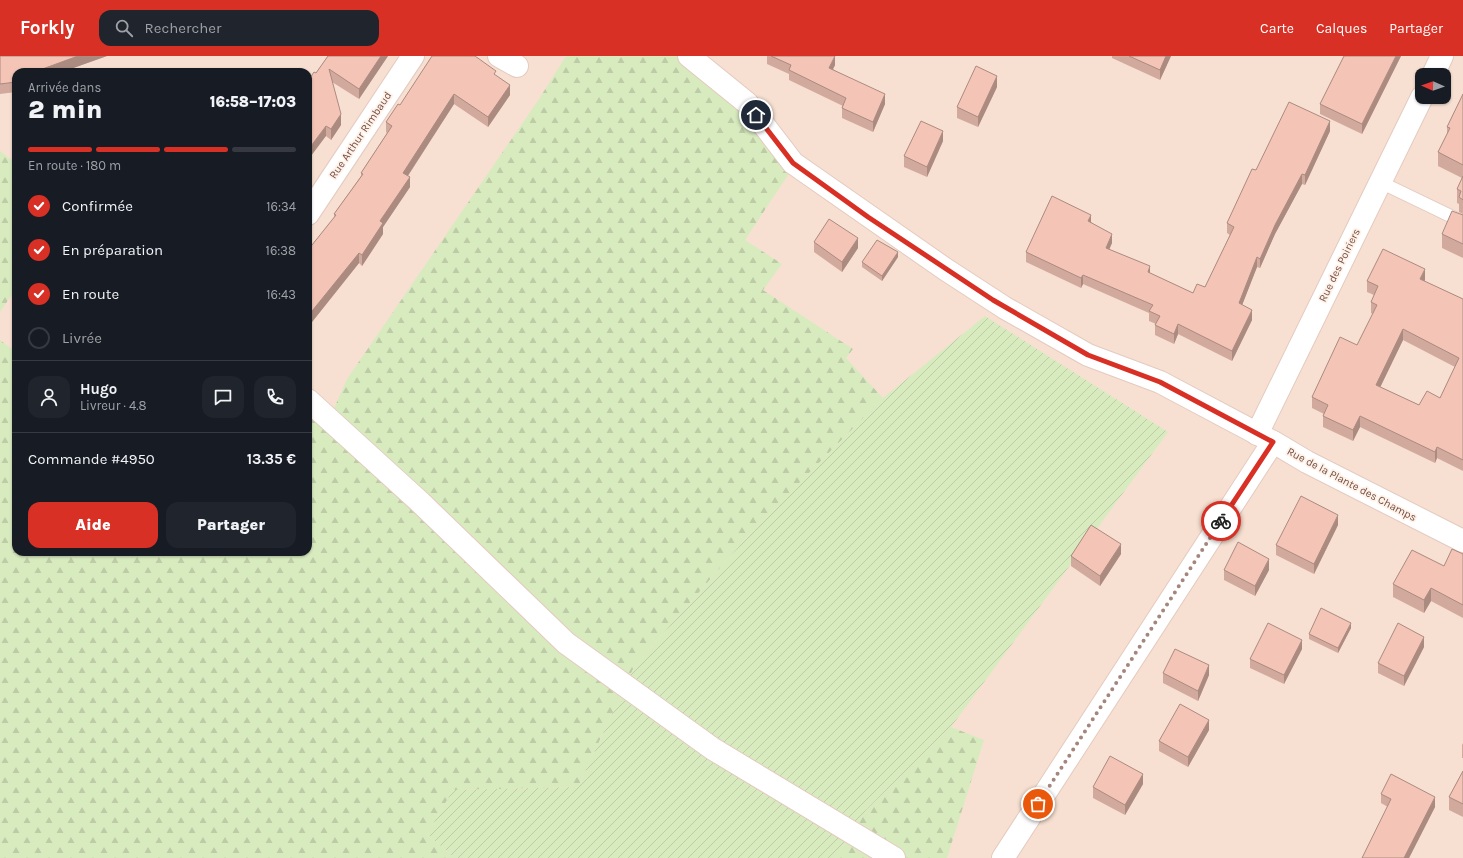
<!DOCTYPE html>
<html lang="fr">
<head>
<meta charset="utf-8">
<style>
  :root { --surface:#171b24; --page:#20242c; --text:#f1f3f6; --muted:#9ea1a6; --line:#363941; --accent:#d93025 }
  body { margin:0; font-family:Karla,sans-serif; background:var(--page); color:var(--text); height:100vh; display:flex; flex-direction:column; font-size:15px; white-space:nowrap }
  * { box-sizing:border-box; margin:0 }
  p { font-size:13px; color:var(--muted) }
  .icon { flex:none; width:22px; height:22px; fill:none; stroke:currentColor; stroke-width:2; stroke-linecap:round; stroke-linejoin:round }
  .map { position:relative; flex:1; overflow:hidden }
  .sheet { position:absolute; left:12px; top:12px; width:300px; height:488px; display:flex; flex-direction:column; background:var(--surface); border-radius:12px; box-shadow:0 1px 3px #0004 }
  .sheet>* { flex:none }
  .needle { width:26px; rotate:272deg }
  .controls { position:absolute; left:1415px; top:12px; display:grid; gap:8px }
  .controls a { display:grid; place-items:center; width:36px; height:36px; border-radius:8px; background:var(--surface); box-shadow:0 1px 3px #0004; font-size:20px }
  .pin { position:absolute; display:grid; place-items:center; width:34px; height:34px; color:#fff; margin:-17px; border:2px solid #fff; border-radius:50%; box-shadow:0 1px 4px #0007 }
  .courier { position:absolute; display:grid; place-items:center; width:40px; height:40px; margin:-20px; border:3px solid #d93025; border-radius:50%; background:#fff; color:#222; box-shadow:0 1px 5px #0007 }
  .headline em { font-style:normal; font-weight:800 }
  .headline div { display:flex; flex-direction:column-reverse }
  .headline { display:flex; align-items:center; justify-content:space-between; height:68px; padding:0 16px }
  h1 { font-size:26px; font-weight:800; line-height:30px }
  .bar { display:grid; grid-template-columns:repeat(4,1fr); gap:6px 4px; align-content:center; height:48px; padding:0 16px }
  .bar i { height:5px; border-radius:3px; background:var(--line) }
  .bar .active { background:var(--accent) }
  .bar p { grid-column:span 4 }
  .line { display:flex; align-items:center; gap:10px; padding:0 16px; border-top:1px solid var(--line) }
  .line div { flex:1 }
  .round { display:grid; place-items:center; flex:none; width:42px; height:42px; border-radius:12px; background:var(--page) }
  ol { padding:0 16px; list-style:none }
  li { display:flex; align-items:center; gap:12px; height:44px }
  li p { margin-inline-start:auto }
  li .icon { padding:4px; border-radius:50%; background:var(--accent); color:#fff; stroke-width:4 }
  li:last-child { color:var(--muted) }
  li i { width:22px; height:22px; border:2px solid var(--line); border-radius:50% }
  .button { display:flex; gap:8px; margin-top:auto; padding:8px 16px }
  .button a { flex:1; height:46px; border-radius:12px; background:var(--accent); color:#fff; font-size:16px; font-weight:800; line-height:46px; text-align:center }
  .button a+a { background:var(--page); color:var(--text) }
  header { display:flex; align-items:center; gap:24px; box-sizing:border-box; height:56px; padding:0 20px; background:var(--accent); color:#fff }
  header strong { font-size:19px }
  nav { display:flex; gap:22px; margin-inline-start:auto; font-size:14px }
  .search { width:280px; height:36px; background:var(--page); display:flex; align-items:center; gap:10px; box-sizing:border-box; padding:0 14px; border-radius:12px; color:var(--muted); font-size:15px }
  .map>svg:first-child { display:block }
  .residential { fill:#f7e0d1; fill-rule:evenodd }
  .forest { fill:url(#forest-firs) }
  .garden { fill:url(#garden-furrows) }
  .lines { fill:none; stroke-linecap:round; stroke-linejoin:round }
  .service-casing { stroke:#e4cabf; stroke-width:14 }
  .minor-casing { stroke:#e4cabf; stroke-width:24 }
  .service { stroke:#fff; stroke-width:12 }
  .minor { stroke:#fff; stroke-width:22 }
  .wall { fill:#d2a99d; fill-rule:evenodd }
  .shaded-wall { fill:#ab8a80 }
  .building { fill:#f4c5b7; stroke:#ab8a80; fill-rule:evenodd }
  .done { stroke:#a5867c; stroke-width:4; stroke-dasharray:0 7.2 }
  .route { stroke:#d93025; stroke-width:5 }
  .labels { text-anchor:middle; stroke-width:3.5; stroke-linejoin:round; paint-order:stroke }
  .street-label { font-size:11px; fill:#754f46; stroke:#fff2e8 }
</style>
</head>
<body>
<header>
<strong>Forkly</strong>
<div class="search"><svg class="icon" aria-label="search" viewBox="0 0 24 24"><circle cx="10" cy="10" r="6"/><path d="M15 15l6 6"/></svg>Rechercher</div>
<nav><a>Carte</a><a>Calques</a><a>Partager</a></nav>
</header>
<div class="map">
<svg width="1463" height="802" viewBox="0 0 1463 802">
  <defs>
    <pattern id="forest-firs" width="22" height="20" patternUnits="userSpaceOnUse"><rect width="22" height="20" fill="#d8ebbf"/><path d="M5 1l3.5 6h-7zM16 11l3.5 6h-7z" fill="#bdcba6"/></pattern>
    <pattern id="garden-furrows" width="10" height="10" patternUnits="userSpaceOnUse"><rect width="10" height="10" fill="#d8ebbf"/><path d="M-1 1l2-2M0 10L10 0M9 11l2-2" fill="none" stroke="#bdcba6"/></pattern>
  </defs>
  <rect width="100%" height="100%" fill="#fdede0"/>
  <!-- residential -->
  <path class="residential" d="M0 0H1463V802H0ZM16 16H308V496H16ZM1422 19H1444V41H1422Z"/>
  <!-- forest -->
  <g class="forest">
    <path d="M566 0H678L735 50 790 116 745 184 782 208 763 234 853 293 846 302 883 342 755 472 634 611 578 731 453 734 427 778 455 802H0V284L16 296V496H308V347L328 366 347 323 539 43Z"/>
    <path d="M0 95 16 107V233L0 256Z"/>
    <path d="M951 671 984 684 947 802H836L866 754Z"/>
  </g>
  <!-- garden -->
  <path class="garden" d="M985 260 1168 376 951 671 866 754 836 802H455L427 778 453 734 578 731 634 611 755 472 883 342Z"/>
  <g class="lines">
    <!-- service casing -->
    <g class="service-casing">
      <path id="service" d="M1380 126 1463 166"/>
    </g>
    <!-- minor casing -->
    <g class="minor-casing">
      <g id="minor">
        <path d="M499 0 517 10"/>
        <path d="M689 0 747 47 793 107 945 213 1005 252 1088 299 1160 326 1275 387 1307 406 1463 485"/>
        <path d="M1433 19 1442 0"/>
        <path d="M308 158 413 0"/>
        <path d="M308 344 421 447 566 587 713 693 894 802"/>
        <path d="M1257 378 1422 41"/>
        <path d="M1003 802 1273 386"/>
      </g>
    </g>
    <!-- service -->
    <use href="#service" class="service"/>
    <!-- minor -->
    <use href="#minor" class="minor"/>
  </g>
  <!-- wall -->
  <g class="wall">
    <path d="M0 0H107L62 16H16V36L0 38Z"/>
    <path d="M328 0H388L359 43 332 26 341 69 331 84 326 80 316 17Z"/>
    <path d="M767 0H835V9L833 13 885 48 873 76 842 62V52L843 50 789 24V18L767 8Z"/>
    <path d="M1112 0H1171L1160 24 1112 2Z"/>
    <path d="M1344 0H1401L1362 78 1320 58V48Z"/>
    <path d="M496 20 510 39 488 71 454 48 408 120 410 131 383 171V178L362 210 359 207 308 271V194L334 162V158L361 120V117L387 77 386 76V66L400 49Z"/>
    <path d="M997 31 978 71 957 62V51Z"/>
    <path d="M1463 38V158L1459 156V148L1457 147V133L1462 122 1438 110V96L1447 79V71Z"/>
    <path d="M1330 75 1305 129 1302 128 1275 178 1260 212 1257 211 1242 249 1252 264 1232 305 1178 278 1174 288 1155 279V269L1156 268 1149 265V257L1083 228 1081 232 1026 206V196L1091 166 1112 187 1109 193 1150 217 1193 237 1205 231 1230 179 1227 177V167L1256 114Z"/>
    <path d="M943 85 927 121 904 111V100Z"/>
    <path d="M1463 159V202L1442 192V178Z"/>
    <path d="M814 186 858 192 842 216 814 196Z"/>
    <path d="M898 201 882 225 862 211V206Z"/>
    <path d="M1425 224 1424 225 1463 243V415L1437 402 1435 407 1360 371 1353 385 1323 371V360L1324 358 1312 352V341L1357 289 1373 258 1371 257V246L1374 239 1367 236V225ZM1403 284 1455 311 1440 342 1419 349 1380 331Z"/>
    <path d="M1338 469 1314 518 1276 499V489Z"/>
    <path d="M1121 498 1100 530 1071 510V500Z"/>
    <path d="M1463 498V562L1431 545 1424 557 1393 541V528L1444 510Z"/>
    <path d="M1224 514H1269L1255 540 1224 524Z"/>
    <path d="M1351 572 1338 597 1309 583V578Z"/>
    <path d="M1424 591 1404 630 1378 617V607Z"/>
    <path d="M1302 593 1284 628 1250 612V603Z"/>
    <path d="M1163 617 1209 619 1198 645 1163 627Z"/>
    <path d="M1209 674 1188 711 1159 695V685Z"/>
    <path d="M1463 687V702H1462V689Z"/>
    <path d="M1463 715V761L1449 754V741Z"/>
    <path d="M1143 728 1125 759 1093 742V731Z"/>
    <path d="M1381 738 1435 751 1409 802H1362L1388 751 1381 747Z"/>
  </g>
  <!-- shaded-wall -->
  <g class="shaded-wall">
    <path d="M78 0H107L62 16H37V15Z"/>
    <path d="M381 0H388L359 43V33Z"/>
    <path d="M835 0V9L829 21V12Z"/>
    <path d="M1166 0H1171L1160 24V14Z"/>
    <path d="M1396 0H1401L1362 78V68Z"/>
    <path d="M997 20V31L978 71V61Z"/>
    <path d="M510 29V39L488 71V61Z"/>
    <path d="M454 38V48L403 127V117Z"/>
    <path d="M885 38V48L873 76V66Z"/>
    <path d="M341 58V69L331 84V73Z"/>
    <path d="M1330 65V75L1305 129V119Z"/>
    <path d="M326 70V80L308 104V94Z"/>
    <path d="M943 75V85L927 121V111Z"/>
    <path d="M1302 118V128L1275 178 1260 212V203L1275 169Z"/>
    <path d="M410 121V131L383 171V178L362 210V199L380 165Z"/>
    <path d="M1091 159V169L1088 165Z"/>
    <path d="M1112 178V187L1106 201V192Z"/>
    <path d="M858 182V192L842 216V206Z"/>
    <path d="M898 196V201L882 225V220Z"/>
    <path d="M359 197V207L308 271V260Z"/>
    <path d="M1257 201V211L1239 257V247Z"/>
    <path d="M1150 210V220L1148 216Z"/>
    <path d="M1425 213V224L1420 234V223Z"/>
    <path d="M1083 219V228L1081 232V222Z"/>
    <path d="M1252 254V264L1232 305V295Z"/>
    <path d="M1178 268V278L1174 288V278Z"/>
    <path d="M1403 273V284L1376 340V329Z"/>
    <path d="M1360 360V371L1353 385V374Z"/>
    <path d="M1437 391V402L1435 407V396Z"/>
    <path d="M1338 459V469L1314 518V508Z"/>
    <path d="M1121 488V498L1100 530V520Z"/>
    <path d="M1269 503V514L1255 540V530Z"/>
    <path d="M1431 532V545L1424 557V544Z"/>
    <path d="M1351 567V572L1338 597V592Z"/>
    <path d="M1424 581V591L1404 630V620Z"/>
    <path d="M1302 584V593L1284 628V619Z"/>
    <path d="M1209 609V619L1198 645V635Z"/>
    <path d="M1209 664V674L1188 711V701Z"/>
    <path d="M1143 718V728L1125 759V749Z"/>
    <path d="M1435 741V751L1409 802H1404Z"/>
  </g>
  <!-- building -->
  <g class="building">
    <path d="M0 0H78L37 15V16H16V26L0 28Z"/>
    <path d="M328 0H381L359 33 329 13 341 58 331 73 326 70 308 94V25L314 16 316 17Z"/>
    <path d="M432 0H475L496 15 494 18 510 29 488 61 454 38 403 117 410 121 380 165 383 167 362 199 359 197 308 260V194L336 159 334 158 363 118 361 117 392 70 386 66 398 48 400 49Z"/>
    <path d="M771 0H835L829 12 885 38 873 66 842 52 846 42 789 14 791 9Z"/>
    <path d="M1129 0H1166L1160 14Z"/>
    <path d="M1344 0H1396L1362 68 1320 48Z"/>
    <path d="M976 10 997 20 978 61 957 51Z"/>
    <path d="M1463 38V109L1438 96 1450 72 1447 71Z"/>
    <path d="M1289 46 1330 65 1305 119 1302 118 1275 169 1260 203 1257 201 1239 247 1252 254 1232 295 1178 268 1174 278 1155 269 1160 260 1149 255 1153 249 1083 219 1081 222 1026 196 1052 140 1091 159 1088 165 1112 178 1106 192 1150 210 1148 216 1193 237 1197 228 1205 231 1234 171 1227 167 1252 113 1256 114Z"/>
    <path d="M921 65 943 75 927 111 904 100Z"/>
    <path d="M1463 120V144L1459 141 1461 135 1457 133Z"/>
    <path d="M1452 155 1463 159V188L1442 178Z"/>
    <path d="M829 163 858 182 842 206 814 186Z"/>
    <path d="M877 184 898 196 882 220 862 206Z"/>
    <path d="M1383 193 1425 213 1420 223 1463 243V404L1437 391 1435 396 1360 360 1353 374 1323 360 1328 349 1312 341 1340 281 1357 289 1377 249 1371 246 1378 230 1367 225ZM1403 273 1459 302 1440 342 1427 335 1419 349 1376 329Z"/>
    <path d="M1301 440 1338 459 1314 508 1276 489Z"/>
    <path d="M1091 469 1121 488 1100 520 1071 500Z"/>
    <path d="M1238 486 1269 503 1255 530 1224 514Z"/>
    <path d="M1452 493 1463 498V549L1431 532 1424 544 1393 528 1412 494 1444 510Z"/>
    <path d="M1321 552 1351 567 1338 592 1309 578Z"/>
    <path d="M1268 567 1302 584 1284 619 1250 603Z"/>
    <path d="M1398 567 1424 581 1404 620 1378 607Z"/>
    <path d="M1175 593 1209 609 1198 635 1163 617Z"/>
    <path d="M1180 648 1209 664 1188 701 1159 685Z"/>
    <path d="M1110 700 1143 718 1125 749 1093 731Z"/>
    <path d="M1463 715V748L1449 741Z"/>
    <path d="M1391 718 1435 741 1404 802H1362L1391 743 1381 738Z"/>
  </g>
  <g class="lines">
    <!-- done -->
    <path class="done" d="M1038 748 1221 465"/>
    <!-- route -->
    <path class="route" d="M756 59 793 107 868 161 993 244 1088 299 1160 326 1273 386 1221 465"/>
  </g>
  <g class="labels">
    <!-- street labels -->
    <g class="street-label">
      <text transform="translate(360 79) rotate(-56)" y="4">Rue Arthur Rimbaud</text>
      <text transform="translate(1339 209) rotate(-64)" y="4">Rue des Poiriers</text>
      <text transform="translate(1352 428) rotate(28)" y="4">Rue de la Plante des Champs</text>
    </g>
  </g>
</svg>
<div class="controls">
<a><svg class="needle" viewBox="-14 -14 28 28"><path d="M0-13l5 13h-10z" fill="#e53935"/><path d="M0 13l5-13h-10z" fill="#9ea1a6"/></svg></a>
</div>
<div class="pin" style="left:1038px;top:748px;background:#ea580c"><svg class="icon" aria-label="bag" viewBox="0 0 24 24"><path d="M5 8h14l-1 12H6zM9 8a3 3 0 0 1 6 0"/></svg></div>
<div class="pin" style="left:756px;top:59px;background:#1f2937"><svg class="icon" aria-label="home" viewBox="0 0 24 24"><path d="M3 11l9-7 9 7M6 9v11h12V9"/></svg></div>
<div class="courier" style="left:1221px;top:465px"><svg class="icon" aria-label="bike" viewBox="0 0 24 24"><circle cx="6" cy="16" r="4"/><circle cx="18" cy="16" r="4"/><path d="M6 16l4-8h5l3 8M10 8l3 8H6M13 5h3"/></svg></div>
<section class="sheet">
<div class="headline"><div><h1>2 min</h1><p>Arrivée dans</p></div><em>16:58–17:03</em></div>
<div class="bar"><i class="active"></i><i class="active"></i><i class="active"></i><i></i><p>En route · 180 m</p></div>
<ol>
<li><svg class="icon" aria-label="check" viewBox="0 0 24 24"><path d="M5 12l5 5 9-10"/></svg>Confirmée<p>16:34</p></li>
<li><svg class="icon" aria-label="check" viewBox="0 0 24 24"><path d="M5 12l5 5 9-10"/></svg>En préparation<p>16:38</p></li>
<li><svg class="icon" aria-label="check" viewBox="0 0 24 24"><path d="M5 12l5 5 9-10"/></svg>En route<p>16:43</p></li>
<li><i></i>Livrée</li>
</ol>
<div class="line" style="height:72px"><a class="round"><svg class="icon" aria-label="person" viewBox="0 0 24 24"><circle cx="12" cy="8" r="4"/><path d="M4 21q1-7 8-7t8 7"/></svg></a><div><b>Hugo</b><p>Livreur · 4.8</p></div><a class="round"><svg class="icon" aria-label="chat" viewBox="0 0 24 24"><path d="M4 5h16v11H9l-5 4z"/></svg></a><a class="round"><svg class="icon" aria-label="phone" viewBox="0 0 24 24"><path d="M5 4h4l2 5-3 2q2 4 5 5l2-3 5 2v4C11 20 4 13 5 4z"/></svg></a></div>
<div class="line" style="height:52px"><div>Commande #4950</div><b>13.35 €</b></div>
<div class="button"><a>Aide</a><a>Partager</a></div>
</section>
</div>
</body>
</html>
